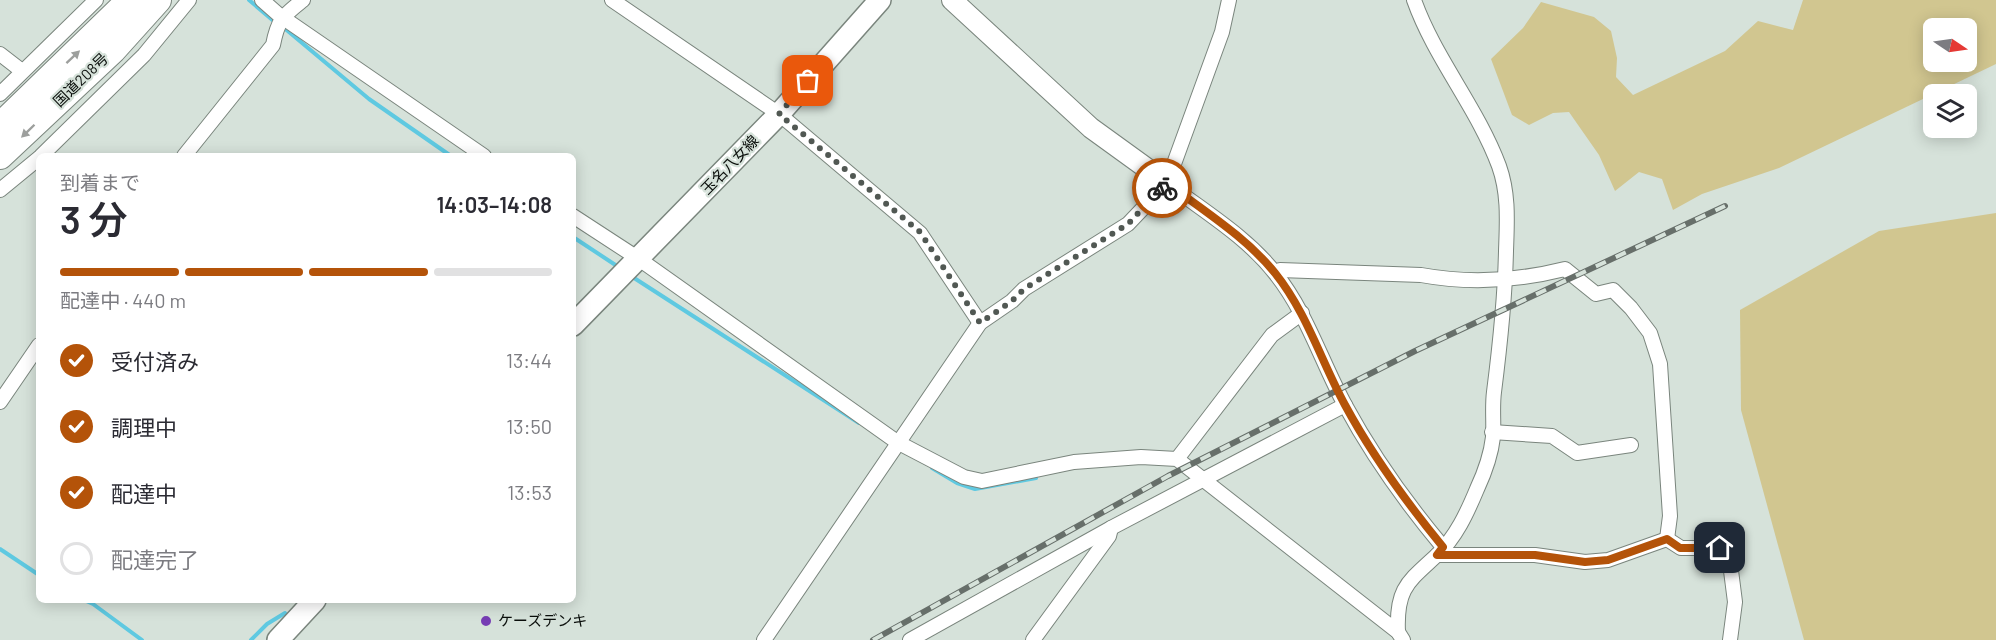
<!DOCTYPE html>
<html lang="ja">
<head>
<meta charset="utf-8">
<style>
  :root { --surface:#fff; --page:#f7f7f7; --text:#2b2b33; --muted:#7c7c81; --line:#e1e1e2; --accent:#b45309 }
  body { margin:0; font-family:Barlow,"Noto Sans JP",sans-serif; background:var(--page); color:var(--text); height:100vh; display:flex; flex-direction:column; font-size:22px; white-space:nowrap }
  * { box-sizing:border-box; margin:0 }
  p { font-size:20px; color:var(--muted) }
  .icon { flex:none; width:33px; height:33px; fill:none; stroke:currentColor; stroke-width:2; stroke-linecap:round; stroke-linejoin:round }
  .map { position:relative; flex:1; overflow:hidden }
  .sheet { position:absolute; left:36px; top:153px; width:540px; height:450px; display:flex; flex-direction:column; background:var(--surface); border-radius:9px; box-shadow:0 3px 15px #0003 }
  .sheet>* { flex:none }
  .needle { width:39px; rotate:103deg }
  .controls { position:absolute; left:1923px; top:18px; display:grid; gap:12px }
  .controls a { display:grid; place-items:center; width:54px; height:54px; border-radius:9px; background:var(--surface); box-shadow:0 3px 15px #0003; font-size:30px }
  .pin { position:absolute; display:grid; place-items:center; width:51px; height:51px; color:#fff; margin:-26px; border-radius:12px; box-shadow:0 3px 9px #0006 }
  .courier { position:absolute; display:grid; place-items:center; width:60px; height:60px; margin:-30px; border:4px solid #b45309; border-radius:50%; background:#fff; color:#222; box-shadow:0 2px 8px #0007 }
  .summary em { font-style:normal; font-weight:600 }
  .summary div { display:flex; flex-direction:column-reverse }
  .summary { display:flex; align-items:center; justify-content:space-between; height:102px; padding:0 24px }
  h1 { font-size:39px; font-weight:600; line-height:45px }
  .bar { display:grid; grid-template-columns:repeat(4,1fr); gap:9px 6px; align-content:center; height:72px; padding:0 24px }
  .bar i { height:8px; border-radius:4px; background:var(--line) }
  .bar .active { background:var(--accent) }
  .bar p { grid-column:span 4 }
  ol { padding:0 24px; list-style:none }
  li { display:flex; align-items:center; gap:18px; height:66px }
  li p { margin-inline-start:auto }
  li .icon { padding:6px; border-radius:50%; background:var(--accent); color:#fff; stroke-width:4 }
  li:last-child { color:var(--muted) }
  li i { width:33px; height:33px; border:3px solid var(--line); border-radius:50% }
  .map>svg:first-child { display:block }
  .green { fill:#d1c690; fill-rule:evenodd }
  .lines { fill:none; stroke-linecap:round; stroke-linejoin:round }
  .stream { stroke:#5fc9e1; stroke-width:4 }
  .street-casing { stroke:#7a857d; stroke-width:16 }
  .secondary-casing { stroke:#7a857d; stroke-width:22 }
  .primary-casing { stroke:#7a857d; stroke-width:24 }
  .highway-casing { stroke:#7a857d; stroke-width:28 }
  .street { stroke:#fff; stroke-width:14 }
  .secondary { stroke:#fff; stroke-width:20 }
  .primary { stroke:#fff; stroke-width:21 }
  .highway { stroke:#fff; stroke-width:26 }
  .rail-casing { stroke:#676f6a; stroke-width:6 }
  .rail { stroke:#d6e2da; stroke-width:4; stroke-dasharray:11; stroke-linecap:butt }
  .oneway { fill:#9d9f9d }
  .done { stroke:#515853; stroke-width:6; stroke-dasharray:0 10.8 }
  .route { stroke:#b45309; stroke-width:8 }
  .poi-dot { fill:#763db4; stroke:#d6e2da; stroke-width:2 }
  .labels { text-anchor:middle; stroke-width:4.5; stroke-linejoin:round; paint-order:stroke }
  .street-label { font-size:15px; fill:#0a0e0b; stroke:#d6e2da }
  .poi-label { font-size:15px; fill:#0a0e0b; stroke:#d6e2da; text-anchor:start }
</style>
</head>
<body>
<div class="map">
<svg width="1996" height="640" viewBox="0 0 1996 640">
  <rect width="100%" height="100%" fill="#d6e2da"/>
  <!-- green -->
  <g class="green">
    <path d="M1803 0H1996V64L1779 168 1702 194 1673 210 1662 179 1639 172 1615 191 1599 155 1569 112 1553 113 1529 125 1512 115 1491 59 1523 28 1541 2 1594 17 1611 31 1617 58 1616 77 1633 95 1725 51 1758 21 1793 30ZM1934 28H1966V62H1934Z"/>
    <path d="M1996 213V640H1804L1741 410 1740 310 1879 231Z"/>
  </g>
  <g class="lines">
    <!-- stream -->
    <g class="stream">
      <path d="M249 0 276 23"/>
      <path d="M283 27 369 99 451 156"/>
      <path d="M573 237 620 268"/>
      <path d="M631 276 859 423"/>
      <path d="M932 468 957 483 975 489 1036 478"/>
      <path d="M0 549 39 575"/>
      <path d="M84 600 93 604 142 640"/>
      <path d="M251 640 267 624 285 613"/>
    </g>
    <!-- street casing -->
    <g class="street-casing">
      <g id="street">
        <path d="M262 0 279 15 484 156"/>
        <path d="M612 0 779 114 920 233 980 323"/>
        <path d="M0 54 22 71"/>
        <path d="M0 94 96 0"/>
        <path d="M41 156 144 55 189 0"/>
        <path d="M184 156 273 45C278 19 283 16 303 0"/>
        <path d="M1167 183C1203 211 1246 236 1275 273 1307 313 1321 361 1345 405 1372 455 1407 504 1443 547"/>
        <path d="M0 190 39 158"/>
        <path d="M573 216 639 259 897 442 964 477 982 481 1074 462 1141 457 1177 459 1398 632 1403 640"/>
        <path d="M1275 272 1280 270 1421 275C1470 284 1517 281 1565 269L1596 294 1613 290 1631 308 1650 333 1660 364 1670 516 1667 539"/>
        <path d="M0 402 39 345"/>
        <path d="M1492 432 1552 436 1577 453 1631 445"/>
        <path d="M1177 459 1272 335 1302 313"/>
        <path d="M1667 539 1681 548H1720L1729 555 1735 602 1730 640"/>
        <path d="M1437 555H1535L1585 562 1608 560 1667 539"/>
        <path d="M1398 632C1396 588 1408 582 1437 555 1456 537 1467 513 1477 489 1484 474 1491 455 1493 437 1494 422 1492 407 1494 392 1500 345 1505 299 1506 251 1507 222 1509 194 1499 166 1477 107 1435 59 1414 0"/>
        <path d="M764 640 980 323 1012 301 1024 289 1128 224 1167 183 1222 32 1229 0"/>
        <path d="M910 640 1111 528 1345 405"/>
        <path d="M1033 640 1109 536 1111 528"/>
      </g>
    </g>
    <!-- secondary casing -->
    <g class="secondary-casing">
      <path id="secondary" d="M952 0 1091 128 1167 183"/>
    </g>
    <!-- primary casing -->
    <g class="primary-casing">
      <g id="primary">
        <path d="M573 325 779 114 880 0"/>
        <path d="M278 640 315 600"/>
      </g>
    </g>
    <!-- highway casing -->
    <g class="highway-casing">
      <g id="highway">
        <path d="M0 126 130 0"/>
        <path d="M0 156 113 50 158 0"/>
      </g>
    </g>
    <!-- street -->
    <use href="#street" class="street"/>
    <!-- secondary -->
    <use href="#secondary" class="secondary"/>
    <!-- primary -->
    <use href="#primary" class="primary"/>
    <!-- highway -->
    <use href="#highway" class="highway"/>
    <!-- rail casing -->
    <g class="rail-casing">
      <path id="rail" d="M873 640 1168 476 1415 351 1725 206"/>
    </g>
    <!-- rail -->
    <use href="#rail" class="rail"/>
  </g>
  <!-- one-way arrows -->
  <defs><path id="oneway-solid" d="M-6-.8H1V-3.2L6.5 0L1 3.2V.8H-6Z" transform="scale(1.5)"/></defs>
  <g class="oneway">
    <use href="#oneway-solid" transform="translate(73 57) rotate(-43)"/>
    <use href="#oneway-solid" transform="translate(28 131) rotate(136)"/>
  </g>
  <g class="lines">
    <!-- done -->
    <path class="done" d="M808 81 779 114 920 232 980 323 1012 301 1024 289 1128 224 1162 188"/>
    <!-- route -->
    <path class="route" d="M1162 188 1167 183C1204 211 1246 237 1275 273 1307 313 1321 361 1345 405 1372 455 1407 503 1443 547L1437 555H1535L1585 562 1608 560 1667 539 1680 548H1720"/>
  </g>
  <!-- markers -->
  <circle class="poi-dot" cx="486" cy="621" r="6"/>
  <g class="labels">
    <!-- street labels -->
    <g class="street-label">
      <text transform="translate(81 80) rotate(-44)" y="5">国道208号</text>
      <text transform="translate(730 165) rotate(-46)" y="5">玉名八女線</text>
    </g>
    <!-- poi labels -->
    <g class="poi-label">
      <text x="498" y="626">ケーズデンキ</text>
    </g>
  </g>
</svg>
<div class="controls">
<a><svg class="needle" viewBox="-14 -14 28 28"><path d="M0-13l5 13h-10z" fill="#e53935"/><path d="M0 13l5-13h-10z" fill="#7c7c81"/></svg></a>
<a><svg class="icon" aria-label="layers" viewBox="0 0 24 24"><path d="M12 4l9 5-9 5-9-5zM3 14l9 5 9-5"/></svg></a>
</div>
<div class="pin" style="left:808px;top:81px;background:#ea580c"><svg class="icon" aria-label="bag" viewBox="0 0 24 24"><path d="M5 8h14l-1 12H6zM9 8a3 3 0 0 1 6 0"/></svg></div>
<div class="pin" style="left:1720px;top:548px;background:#1f2937"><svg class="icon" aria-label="home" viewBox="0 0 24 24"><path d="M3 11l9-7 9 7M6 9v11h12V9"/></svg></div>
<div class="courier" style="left:1162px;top:188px"><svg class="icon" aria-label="bike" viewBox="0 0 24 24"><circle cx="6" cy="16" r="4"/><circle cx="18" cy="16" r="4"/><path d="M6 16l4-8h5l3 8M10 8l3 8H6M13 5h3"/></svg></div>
<section class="sheet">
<div class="summary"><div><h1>3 分</h1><p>到着まで</p></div><em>14:03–14:08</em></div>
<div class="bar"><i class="active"></i><i class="active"></i><i class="active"></i><i></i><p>配達中 · 440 m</p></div>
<ol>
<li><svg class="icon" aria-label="check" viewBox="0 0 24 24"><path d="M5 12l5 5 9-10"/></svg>受付済み<p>13:44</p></li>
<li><svg class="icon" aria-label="check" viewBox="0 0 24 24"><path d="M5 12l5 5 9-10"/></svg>調理中<p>13:50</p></li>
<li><svg class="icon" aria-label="check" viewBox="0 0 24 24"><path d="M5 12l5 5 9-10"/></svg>配達中<p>13:53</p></li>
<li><i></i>配達完了</li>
</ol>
</section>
</div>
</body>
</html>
